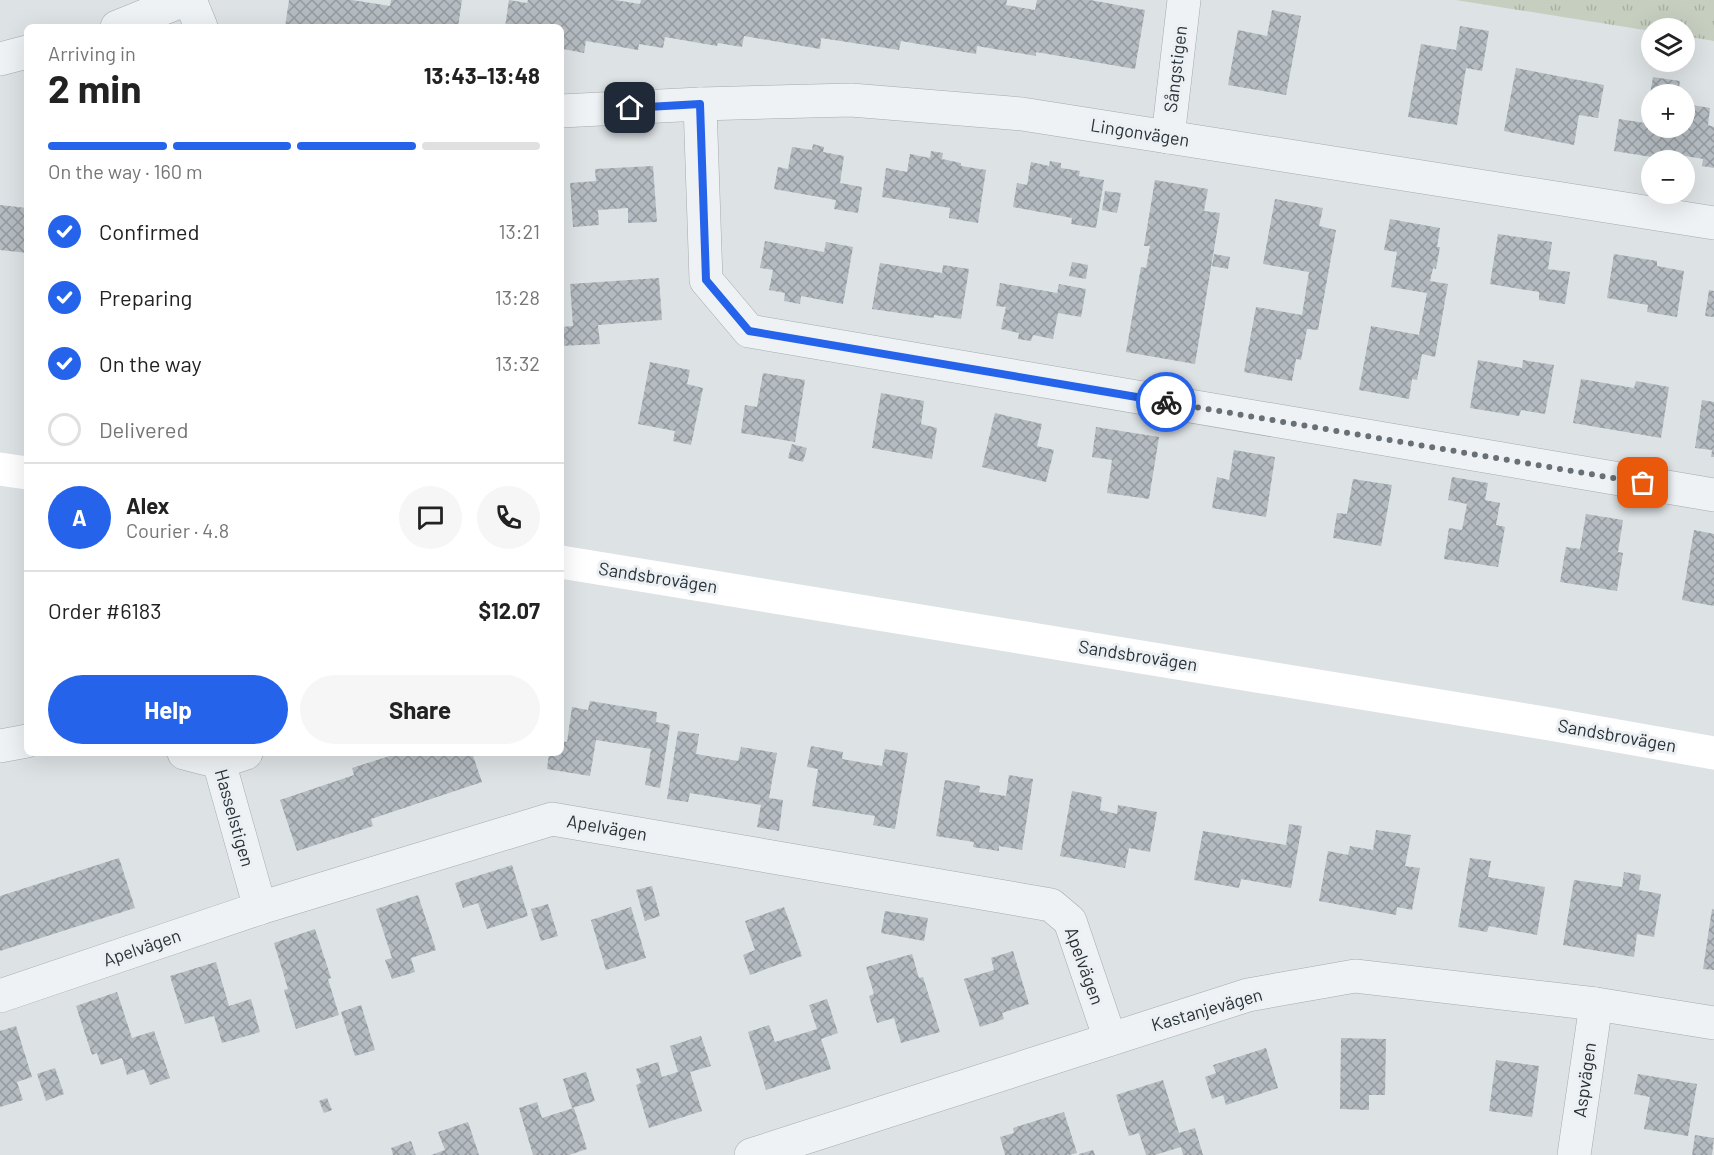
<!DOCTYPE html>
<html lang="en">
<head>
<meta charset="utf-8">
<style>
  :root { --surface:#fff; --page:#f6f6f6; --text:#222; --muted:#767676; --line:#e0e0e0; --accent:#2563eb }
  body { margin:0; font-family:Barlow,sans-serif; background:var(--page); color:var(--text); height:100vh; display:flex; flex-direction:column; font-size:22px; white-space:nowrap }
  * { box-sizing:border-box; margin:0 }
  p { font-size:20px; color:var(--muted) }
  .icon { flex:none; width:33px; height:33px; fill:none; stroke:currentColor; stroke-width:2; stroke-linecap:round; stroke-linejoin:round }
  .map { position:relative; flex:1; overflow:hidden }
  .panel { position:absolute; left:24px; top:24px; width:540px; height:732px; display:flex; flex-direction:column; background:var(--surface); border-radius:9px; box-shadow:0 6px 24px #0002 }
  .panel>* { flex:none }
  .controls { position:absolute; left:1641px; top:18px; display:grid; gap:12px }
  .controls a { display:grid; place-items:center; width:54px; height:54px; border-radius:50%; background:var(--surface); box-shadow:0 6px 24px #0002; font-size:30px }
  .pin { position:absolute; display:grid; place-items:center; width:51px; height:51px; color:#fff; margin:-26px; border-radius:12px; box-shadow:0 3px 9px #0006 }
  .courier { position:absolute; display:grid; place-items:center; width:60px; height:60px; margin:-30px; border:4px solid #2563eb; border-radius:50%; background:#fff; color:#222; box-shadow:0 2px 8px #0007 }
  .head em { font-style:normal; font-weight:700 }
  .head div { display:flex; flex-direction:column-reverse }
  .head { display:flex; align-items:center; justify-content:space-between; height:102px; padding:0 24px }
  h1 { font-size:39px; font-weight:700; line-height:45px }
  .bar { display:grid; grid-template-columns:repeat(4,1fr); gap:9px 6px; align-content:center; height:72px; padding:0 24px }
  .bar i { height:8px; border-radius:4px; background:var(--line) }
  .bar .selected { background:var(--accent) }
  .bar p { grid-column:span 4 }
  .line { display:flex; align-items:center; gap:15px; padding:0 24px; border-top:2px solid var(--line) }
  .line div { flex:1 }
  .round { display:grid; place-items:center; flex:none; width:63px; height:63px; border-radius:32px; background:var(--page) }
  ol { padding:0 24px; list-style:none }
  li { display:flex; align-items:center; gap:18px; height:66px }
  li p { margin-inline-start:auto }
  li .icon { padding:6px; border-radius:50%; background:var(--accent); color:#fff; stroke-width:4 }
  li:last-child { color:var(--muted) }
  li i { width:33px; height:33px; border:3px solid var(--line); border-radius:50% }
  .primary-button { display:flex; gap:12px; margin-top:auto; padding:12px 24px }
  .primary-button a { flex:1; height:69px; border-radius:36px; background:var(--accent); color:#fff; font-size:24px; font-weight:700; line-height:69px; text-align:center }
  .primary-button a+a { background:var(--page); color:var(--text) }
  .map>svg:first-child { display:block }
  .park { fill:url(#park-tufts) }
  .building { fill:url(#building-cross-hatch) }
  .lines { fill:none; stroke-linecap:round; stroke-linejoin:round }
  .minor-casing { stroke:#a3aaae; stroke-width:34 }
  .minor { stroke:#eff2f4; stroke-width:33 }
  .secondary { stroke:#fff; stroke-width:33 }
  .done { stroke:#677076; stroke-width:6; stroke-dasharray:0 10.8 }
  .route { stroke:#2563eb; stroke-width:8 }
  .labels { text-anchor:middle; stroke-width:6; stroke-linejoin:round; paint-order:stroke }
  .street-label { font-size:18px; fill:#28323a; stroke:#ecf0f3 }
</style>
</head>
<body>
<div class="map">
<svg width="1714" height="1155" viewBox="0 0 1714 1155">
  <defs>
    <pattern id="park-tufts" width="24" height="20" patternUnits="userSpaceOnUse" patternTransform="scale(1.5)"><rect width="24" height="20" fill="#c5cebf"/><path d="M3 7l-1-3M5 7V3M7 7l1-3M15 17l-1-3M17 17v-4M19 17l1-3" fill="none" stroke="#a9b1a5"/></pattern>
    <pattern id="building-cross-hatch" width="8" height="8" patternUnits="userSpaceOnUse" patternTransform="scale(1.5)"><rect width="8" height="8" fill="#b5bcc1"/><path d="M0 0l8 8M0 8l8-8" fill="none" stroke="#93999e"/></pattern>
  </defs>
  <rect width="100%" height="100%" fill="#dde2e5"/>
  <!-- park -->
  <path class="park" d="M1456 0H1714V41L1685 36 1684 28H1652L1651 31Z"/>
  <!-- building -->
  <g class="building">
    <path d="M289 0H352L390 6 391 0H462L458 27H285Z"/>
    <path d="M509 0 527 3 528 0H615L640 4 641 0H1007L1006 5 1035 10 1037 0H1090L1145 10 1135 69 1036 52V56L977 46 976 54 901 41 899 50 821 38 820 49 744 36 742 47 718 43 717 46 665 37 663 48 639 44 638 50 586 41 584 53 563 49 561 55V27H505Z"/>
    <path d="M1272 10 1301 16 1286 95 1228 85 1238 30 1267 36Z"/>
    <path d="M1460 26 1489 31 1482 71 1466 68 1457 125 1408 117 1421 44 1456 50Z"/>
    <path d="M1516 68 1604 85 1598 118 1579 115 1574 145 1504 131Z"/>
    <path d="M1653 77 1680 81 1678 94H1652V128H1672L1688 130 1692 105 1710 108 1708 125 1714 127V168L1702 166 1703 159 1674 154 1673 160H1670L1614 151 1619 119 1645 123Z"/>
    <path d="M813 144 824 147 823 152 844 156 840 183 862 187 858 213 834 209 836 200 774 189 778 167 788 169 792 147 812 150Z"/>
    <path d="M931 151 943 153 942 159 961 163V166L986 170 978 223 949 218 950 208 882 197 886 168 907 172 910 154 930 158Z"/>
    <path d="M1050 161 1061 163V168L1080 171 1079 176 1104 180 1096 228 1071 224 1072 218 1013 207 1017 183 1027 185 1031 162 1049 166Z"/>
    <path d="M653 166 657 222 628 223V208L598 210 599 225 573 227 570 183 596 181 595 169Z"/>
    <path d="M1155 180 1208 189 1204 211 1220 213 1195 364 1126 352 1141 267 1146 268 1150 246H1144Z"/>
    <path d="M1105 191 1121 193 1117 213 1102 210Z"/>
    <path d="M1275 199 1323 208 1319 226 1336 230 1318 330 1307 329 1301 360 1296 359 1292 381 1244 372 1256 307 1302 315 1309 272 1263 264Z"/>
    <path d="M0 205 27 208V253L0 250Z"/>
    <path d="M1390 219 1440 228 1437 247H1440L1436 269 1433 268 1430 281 1448 284 1435 357 1422 354 1417 380 1412 379 1409 399 1359 390 1371 326 1419 335 1427 293 1391 287 1397 252 1384 250Z"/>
    <path d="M1498 234 1552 242 1548 269 1570 272 1565 304 1539 300V292L1490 284Z"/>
    <path d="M765 241 824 252 826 242 853 247 843 304 801 296 800 304 784 301 785 293 769 290 773 270 760 268Z"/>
    <path d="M1214 254 1230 257 1228 269 1212 266Z"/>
    <path d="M1614 254 1657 261V266L1684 271 1677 317 1647 312 1648 305 1607 298Z"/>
    <path d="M1072 262 1088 265 1086 279 1069 276Z"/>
    <path d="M880 263 942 273 943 265 969 269 961 319 934 315V318L872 309Z"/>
    <path d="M659 278 662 320 598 325 600 344 561 346V327L573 326 570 284Z"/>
    <path d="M1000 283 1057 293 1059 284 1086 289 1081 317 1058 313 1053 339 1033 335 1031 341 1018 339 1019 333 1001 329 1006 307 996 306Z"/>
    <path d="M1709 290 1714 291V317L1705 316Z"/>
    <path d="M1478 360 1522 368 1523 360 1554 365 1545 414 1521 410 1519 416 1470 408Z"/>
    <path d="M650 362 690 370 687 384 703 388 691 445 673 441 675 431 638 424Z"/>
    <path d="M763 373 805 380 795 442 741 433 745 405 757 407Z"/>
    <path d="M1581 379 1634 388 1636 381 1669 387 1661 438 1573 423Z"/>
    <path d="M881 393 924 401 921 424 937 428 932 459 872 448Z"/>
    <path d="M1702 400 1714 402V457H1711L1712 450 1695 448Z"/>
    <path d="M995 413 1042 424 1037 446 1054 450 1046 482 982 467Z"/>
    <path d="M1096 427 1159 437 1149 499 1107 493 1112 460 1092 457Z"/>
    <path d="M792 444 807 448 803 462 788 458Z"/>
    <path d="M1234 450 1275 457 1266 517 1212 508 1217 477 1229 480Z"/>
    <path d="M1452 477 1488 483 1485 500 1500 503 1496 525 1505 527 1498 567 1444 559 1449 528 1462 530 1467 504 1448 500Z"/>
    <path d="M1353 479 1392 485 1381 546 1333 538 1337 513 1347 514Z"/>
    <path d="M1586 514 1623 520 1618 552 1623 553 1617 591 1560 582 1566 547 1580 549Z"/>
    <path d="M1694 530 1714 534V606L1682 600Z"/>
    <path d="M590 701 657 712 656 722 670 725 660 788 645 785 651 749 596 740 590 776 547 769 549 753H561V741L567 742 572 707 588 710Z"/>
    <path d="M678 731 699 734 696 754 738 761 741 747 777 753 769 798 783 800 779 831 757 827 761 805 690 793 688 802 667 799Z"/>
    <path d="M811 746 843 752 842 759 882 766 885 749 908 753 895 829 873 825 875 816 812 806 818 769 807 767Z"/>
    <path d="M399 753H472L482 782 371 819 373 826 297 851 280 800 354 775 352 768Z"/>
    <path d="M1009 775 1033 779 1022 850 999 846V851L973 847 974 842 936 836 945 780 980 786 979 792 1006 796Z"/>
    <path d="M1072 791 1102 797 1100 810 1117 814 1118 805 1157 812 1150 852 1129 848 1125 868 1060 856Z"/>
    <path d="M1289 824 1302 826 1291 888 1241 879 1239 888 1194 880 1203 831 1286 845Z"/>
    <path d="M1376 830 1411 835 1405 866 1420 868 1412 910 1397 907 1396 915 1319 901 1328 851 1348 855 1350 846 1373 850Z"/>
    <path d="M119 858 135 908 0 951V896Z"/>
    <path d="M1470 858 1491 861 1488 877 1545 887 1537 935 1489 926 1487 932 1458 927Z"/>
    <path d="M512 865 528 916 487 929 478 903 463 908 455 883Z"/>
    <path d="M1624 872 1641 875 1639 890 1661 894 1654 937 1637 934 1634 957 1563 945 1574 880 1622 887Z"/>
    <path d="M652 886 660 916 645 921 636 890Z"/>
    <path d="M418 895 436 950 411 958 415 972 392 979 385 960 392 958 376 909Z"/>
    <path d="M548 904 558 936 541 941 531 909Z"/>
    <path d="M631 907 646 958 606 970 591 920Z"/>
    <path d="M784 907 802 956 750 975 743 955 755 950 745 921Z"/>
    <path d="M1712 909 1714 910V970L1703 969Z"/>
    <path d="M885 911 928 918 924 941 881 933Z"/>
    <path d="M315 929 331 978 328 979 339 1015 296 1029 284 990 288 989 274 943Z"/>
    <path d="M1013 951 1029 1004 1002 1013 1004 1019 980 1027 964 979 994 970 991 958Z"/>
    <path d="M912 954 919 978 923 977 940 1032 901 1043 894 1018 877 1023 869 996 874 994 866 967Z"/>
    <path d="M216 962 229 1006 251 999 260 1032 222 1043 214 1016 185 1024 170 976Z"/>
    <path d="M117 992 132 1038 154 1031 170 1078 150 1085 144 1069 127 1075 122 1058 101 1065 97 1053 92 1055 76 1006Z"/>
    <path d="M827 999 838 1033 821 1039 831 1069 766 1090 748 1032 769 1025 775 1042 817 1029 809 1005Z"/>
    <path d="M361 1005 375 1050 355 1056 341 1012Z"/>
    <path d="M16 1026 32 1077 17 1082 23 1100 0 1107V1031Z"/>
    <path d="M701 1036 711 1066 690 1072 702 1111 649 1128 636 1085 641 1083 636 1069 658 1062 662 1077 678 1072 670 1046Z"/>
    <path d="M1341 1038 1386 1039 1385 1095H1369V1110L1340 1109Z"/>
    <path d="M1266 1048 1278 1088 1226 1105 1223 1095 1212 1099 1205 1077 1216 1073 1213 1065Z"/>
    <path d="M1496 1060 1539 1066 1532 1117 1489 1111Z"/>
    <path d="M55 1068 64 1094 46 1101 37 1074Z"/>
    <path d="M586 1072 595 1101 572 1108 563 1079Z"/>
    <path d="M1638 1074 1697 1084 1688 1136 1644 1129 1650 1097 1634 1094Z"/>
    <path d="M1163 1080 1179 1133 1195 1128 1203 1155H1183L1181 1147 1155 1155H1146L1139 1133 1129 1136 1116 1095Z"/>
    <path d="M327 1098 332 1110 324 1113 319 1101Z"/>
    <path d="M537 1102 542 1118 574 1108 587 1149 569 1155H533L519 1108Z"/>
    <path d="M1064 1112 1077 1153 1069 1155H1005L1000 1137 1014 1133 1013 1128Z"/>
    <path d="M468 1122 479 1155H431L445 1150 438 1132Z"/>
    <path d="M1695 1135 1714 1138 1712 1155H1692Z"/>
    <path d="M411 1141 416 1155H393L391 1148Z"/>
    <path d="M1093 1150 1095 1155H1079V1154Z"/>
  </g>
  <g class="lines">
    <!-- minor casing -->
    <g class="minor-casing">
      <g id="minor">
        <path d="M190 0 201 27"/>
        <path d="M117 27 184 0"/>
        <path d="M0 59 27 52"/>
        <path d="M700 104 706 280 749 331 1714 495"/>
        <path d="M561 111 700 104 851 100 1022 114 1714 223"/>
        <path d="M1168 137 1184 0"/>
        <path d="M0 746 27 741"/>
        <path d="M184 753 219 762 260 908"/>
        <path d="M219 762 246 753"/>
        <path d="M0 996 260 908 552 819 1051 905 1070 921 1110 1039"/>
        <path d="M751 1155 1248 995 1355 976 1596 1004 1714 1023"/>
        <path d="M1574 1155 1596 1004"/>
      </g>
    </g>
    <!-- minor -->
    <use href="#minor" class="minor"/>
    <!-- secondary -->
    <g class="secondary">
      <path d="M0 469 27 473"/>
      <path d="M561 562 1550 724 1714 753"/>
    </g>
  </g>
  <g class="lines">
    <!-- done -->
    <path class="done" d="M1166 402 1643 483"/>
    <!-- route -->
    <path class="route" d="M630 108 700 104 706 280 749 331 1166 402"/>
  </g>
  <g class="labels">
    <!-- street labels -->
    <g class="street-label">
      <text transform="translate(1176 69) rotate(-83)" y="6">Sångstigen</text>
      <text transform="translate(1140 133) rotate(9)" y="6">Lingonvägen</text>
      <text transform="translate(658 578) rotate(9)" y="6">Sandsbrovägen</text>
      <text transform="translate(1138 656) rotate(9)" y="6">Sandsbrovägen</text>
      <text transform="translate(1617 736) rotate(10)" y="6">Sandsbrovägen</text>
      <text transform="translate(234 818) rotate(74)" y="6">Hasselstigen</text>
      <text transform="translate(607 828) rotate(10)" y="6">Apelvägen</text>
      <text transform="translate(142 948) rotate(-19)" y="6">Apelvägen</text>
      <text transform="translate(1084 966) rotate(70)" y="6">Apelvägen</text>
      <text transform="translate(1207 1010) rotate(-16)" y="6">Kastanjevägen</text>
      <text transform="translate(1585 1080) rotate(-82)" y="6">Aspvägen</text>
    </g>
  </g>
</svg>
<div class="controls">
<a><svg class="icon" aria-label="layers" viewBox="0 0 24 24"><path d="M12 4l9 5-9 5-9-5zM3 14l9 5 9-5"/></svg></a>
<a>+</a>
<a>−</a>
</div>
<div class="pin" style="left:1643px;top:483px;background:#ea580c"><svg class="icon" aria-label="bag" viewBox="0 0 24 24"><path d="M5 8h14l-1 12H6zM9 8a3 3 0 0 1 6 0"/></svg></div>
<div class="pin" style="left:630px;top:108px;background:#1f2937"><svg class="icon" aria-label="home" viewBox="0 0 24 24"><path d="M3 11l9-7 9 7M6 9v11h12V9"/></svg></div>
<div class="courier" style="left:1166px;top:402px"><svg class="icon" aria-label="bike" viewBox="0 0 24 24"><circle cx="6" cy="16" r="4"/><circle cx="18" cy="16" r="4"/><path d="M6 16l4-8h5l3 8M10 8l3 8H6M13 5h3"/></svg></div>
<section class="panel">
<div class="head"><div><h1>2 min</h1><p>Arriving in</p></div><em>13:43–13:48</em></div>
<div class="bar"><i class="selected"></i><i class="selected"></i><i class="selected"></i><i></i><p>On the way · 160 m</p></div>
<ol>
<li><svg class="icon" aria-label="check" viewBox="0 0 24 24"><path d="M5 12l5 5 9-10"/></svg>Confirmed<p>13:21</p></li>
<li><svg class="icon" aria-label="check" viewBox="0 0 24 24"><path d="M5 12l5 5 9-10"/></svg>Preparing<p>13:28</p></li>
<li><svg class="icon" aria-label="check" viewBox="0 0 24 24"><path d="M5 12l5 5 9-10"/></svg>On the way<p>13:32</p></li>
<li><i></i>Delivered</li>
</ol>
<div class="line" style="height:108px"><b class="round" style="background:var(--accent);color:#fff">A</b><div><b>Alex</b><p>Courier · 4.8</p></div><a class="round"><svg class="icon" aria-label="chat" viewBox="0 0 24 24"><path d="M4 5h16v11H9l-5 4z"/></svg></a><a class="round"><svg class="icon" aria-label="phone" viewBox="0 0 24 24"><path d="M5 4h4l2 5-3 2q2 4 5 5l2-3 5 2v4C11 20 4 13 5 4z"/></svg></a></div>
<div class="line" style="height:78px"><div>Order #6183</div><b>$12.07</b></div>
<div class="primary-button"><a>Help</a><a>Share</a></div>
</section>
</div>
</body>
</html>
